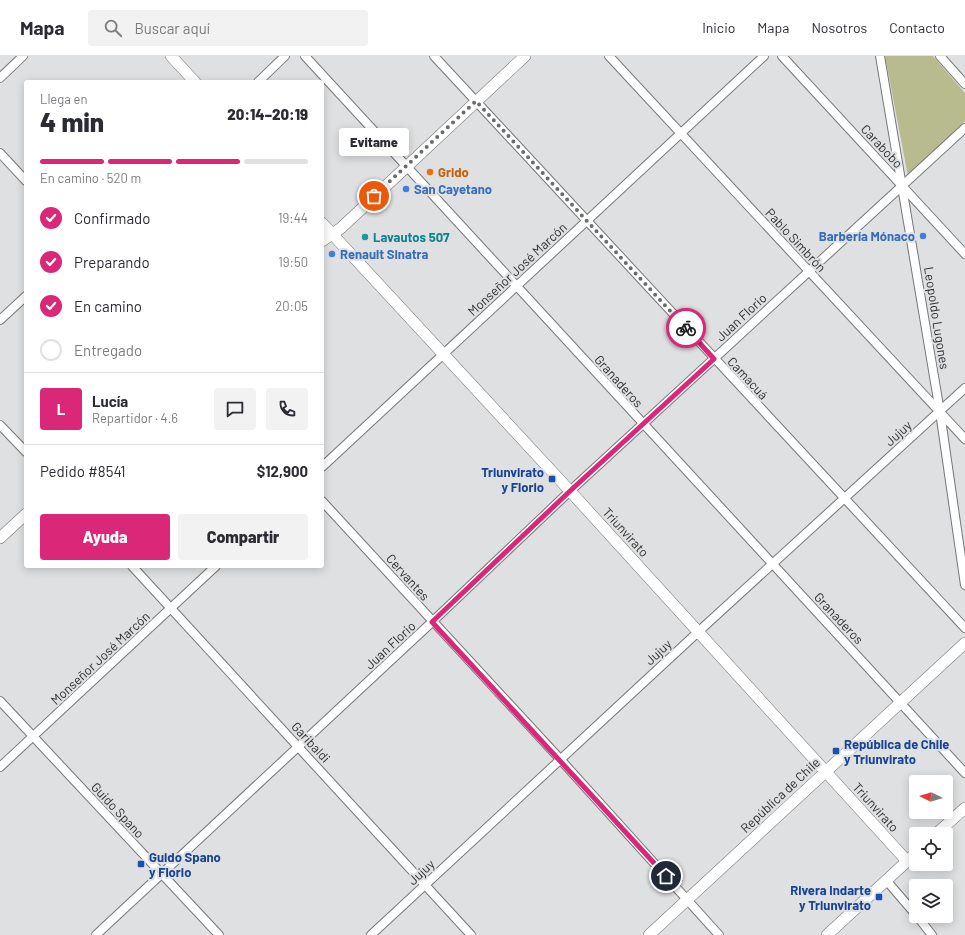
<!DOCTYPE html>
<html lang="es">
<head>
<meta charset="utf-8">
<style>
  :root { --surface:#fff; --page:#f2f2f3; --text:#2b2b33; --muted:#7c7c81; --line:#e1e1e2; --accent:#db2777 }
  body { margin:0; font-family:Barlow,sans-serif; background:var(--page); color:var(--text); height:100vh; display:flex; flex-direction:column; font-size:15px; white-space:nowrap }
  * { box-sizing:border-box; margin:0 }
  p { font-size:13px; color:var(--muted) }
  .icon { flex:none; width:22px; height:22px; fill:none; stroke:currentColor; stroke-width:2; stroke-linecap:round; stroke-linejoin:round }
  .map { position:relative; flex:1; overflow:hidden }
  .panel { position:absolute; left:24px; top:24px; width:300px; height:488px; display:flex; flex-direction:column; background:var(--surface); border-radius:4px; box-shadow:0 2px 10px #0003 }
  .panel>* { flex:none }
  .needle { width:26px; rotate:275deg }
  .fabs { position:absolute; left:909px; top:719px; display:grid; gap:8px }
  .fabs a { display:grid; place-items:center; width:44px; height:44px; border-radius:4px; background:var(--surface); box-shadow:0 2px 10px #0003; font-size:20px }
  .pin { position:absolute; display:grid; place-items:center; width:34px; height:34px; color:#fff; margin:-17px; border:2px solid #fff; border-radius:50%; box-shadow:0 1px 4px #0007 }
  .courier { position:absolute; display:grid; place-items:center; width:40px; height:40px; margin:-20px; border:3px solid #db2777; border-radius:50%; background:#fff; color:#222; box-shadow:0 1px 5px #0007 }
  .bubble { position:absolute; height:28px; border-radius:4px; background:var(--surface); box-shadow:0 2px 10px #0003; font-size:13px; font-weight:800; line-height:28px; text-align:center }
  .headline em { font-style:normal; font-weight:800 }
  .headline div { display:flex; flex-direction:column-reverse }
  .headline { display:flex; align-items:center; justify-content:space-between; height:68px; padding:0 16px }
  h1 { font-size:26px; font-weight:800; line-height:30px }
  .bar { display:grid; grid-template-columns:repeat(4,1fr); gap:6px 4px; align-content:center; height:48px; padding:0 16px }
  .bar i { height:5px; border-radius:3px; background:var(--line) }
  .bar .on { background:var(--accent) }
  .bar p { grid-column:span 4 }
  .line { display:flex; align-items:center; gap:10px; padding:0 16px; border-top:1px solid var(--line) }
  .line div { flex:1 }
  .round { display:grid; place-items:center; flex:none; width:42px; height:42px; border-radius:4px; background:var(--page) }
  ol { padding:0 16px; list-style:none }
  li { display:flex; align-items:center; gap:12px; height:44px }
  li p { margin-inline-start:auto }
  li .icon { padding:4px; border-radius:50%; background:var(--accent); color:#fff; stroke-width:4 }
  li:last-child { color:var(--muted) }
  li i { width:22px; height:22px; border:2px solid var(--line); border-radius:50% }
  .button { display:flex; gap:8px; margin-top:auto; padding:8px 16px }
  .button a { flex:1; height:46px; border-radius:4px; background:var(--accent); color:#fff; font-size:16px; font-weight:800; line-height:46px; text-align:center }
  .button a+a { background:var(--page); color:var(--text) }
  header { display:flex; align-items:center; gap:24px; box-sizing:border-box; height:56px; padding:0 20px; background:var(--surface); border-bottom:1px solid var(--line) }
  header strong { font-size:19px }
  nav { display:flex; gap:22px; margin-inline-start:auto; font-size:14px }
  .search { width:280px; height:36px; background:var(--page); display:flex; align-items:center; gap:10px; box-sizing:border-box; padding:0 14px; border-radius:4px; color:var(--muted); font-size:15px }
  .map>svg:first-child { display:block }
  .green { fill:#b7bb8e }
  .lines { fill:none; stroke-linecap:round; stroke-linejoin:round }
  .street-casing { stroke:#757678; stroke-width:10 }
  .secondary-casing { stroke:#757678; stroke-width:12 }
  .street { stroke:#fff; stroke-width:8 }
  .secondary { stroke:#fff; stroke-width:11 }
  .done { stroke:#6b6c6c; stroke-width:4; stroke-dasharray:0 7.2 }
  .route { stroke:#db2777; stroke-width:5 }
  .food-dot { fill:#e8710a; stroke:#dfe0e2; stroke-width:1.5 }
  .shop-dot { fill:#3f7fe0; stroke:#dfe0e2; stroke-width:1.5 }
  .culture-dot { fill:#0f9aa8; stroke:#dfe0e2; stroke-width:1.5 }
  .transit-dot { fill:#1a4fb4; stroke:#dfe0e2; stroke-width:1.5 }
  .labels { text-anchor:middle; stroke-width:4; stroke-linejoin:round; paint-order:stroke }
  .street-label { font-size:13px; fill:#2c2d2d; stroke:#dfe0e2 }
  .food-label { font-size:13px; font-weight:bold; fill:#c56008; stroke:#dfe0e2; text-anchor:start }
  .shop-label { font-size:13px; font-weight:bold; fill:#366cbe; stroke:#dfe0e2; text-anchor:start }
  .culture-label { font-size:13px; font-weight:bold; fill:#0d838f; stroke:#dfe0e2; text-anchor:start }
  .transit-label { font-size:13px; font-weight:bold; fill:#164399; stroke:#dfe0e2; text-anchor:end }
</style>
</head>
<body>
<header>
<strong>Mapa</strong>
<div class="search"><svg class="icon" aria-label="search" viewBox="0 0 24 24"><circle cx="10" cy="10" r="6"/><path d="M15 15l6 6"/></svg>Buscar aquí</div>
<nav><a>Inicio</a><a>Mapa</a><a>Nosotros</a><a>Contacto</a></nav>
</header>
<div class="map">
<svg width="965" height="879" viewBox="0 0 965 879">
  <rect width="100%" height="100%" fill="#dfe0e2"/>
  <!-- green -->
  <path class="green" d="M885 0H933L965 37V65L913 119 908 120Z"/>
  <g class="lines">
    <!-- street casing -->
    <g class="street-casing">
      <g id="street">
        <path d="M305 0 965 717"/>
        <path d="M434 0 965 572"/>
        <path d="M609 0 965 383"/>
        <path d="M782 0 965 198"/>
        <path d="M880 0 940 356 965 529"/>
        <path d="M940 0 965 28"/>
        <path d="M0 22 23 0"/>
        <path d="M258 26 285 0"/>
        <path d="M0 97 26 125"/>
        <path d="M0 264 26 240"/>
        <path d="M0 369 26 396"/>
        <path d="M322 411 764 0"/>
        <path d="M322 445 560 703 719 879"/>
        <path d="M132 510 471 879"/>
        <path d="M0 645 219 879"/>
        <path d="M0 711 216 510"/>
        <path d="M886 824 916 859"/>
        <path d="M917 860 932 879"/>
        <path d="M96 879 432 566 570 435 965 72"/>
        <path d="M371 879 698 576 965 332"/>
      </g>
    </g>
    <!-- secondary casing -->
    <g class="secondary-casing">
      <g id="secondary">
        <path d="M171 0 195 26"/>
        <path d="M322 167 570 435 907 805"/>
        <path d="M322 185 341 172 525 0"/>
        <path d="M0 482 26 458"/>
        <path d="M936 778 965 752"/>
        <path d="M649 879 965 587"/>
        <path d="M827 879 916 797"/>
      </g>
    </g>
    <!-- street -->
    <use href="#street" class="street"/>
    <!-- secondary -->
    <use href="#secondary" class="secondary"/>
  </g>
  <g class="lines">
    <!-- done -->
    <path class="done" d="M374 140 476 45 686 272"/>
    <!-- route -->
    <path class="route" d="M666 820 432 566 570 435 714 303 686 272"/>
  </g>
  <!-- markers -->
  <circle class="food-dot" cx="430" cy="116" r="4"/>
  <g class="shop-dot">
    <circle cx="406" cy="133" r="4"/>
    <circle cx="923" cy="180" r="4"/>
    <circle cx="332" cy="198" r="4"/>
  </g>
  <circle class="culture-dot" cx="365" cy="181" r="4"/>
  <g class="transit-dot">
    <rect x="548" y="419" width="8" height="8" rx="2"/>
    <rect x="832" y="691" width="8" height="8" rx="2"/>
    <rect x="137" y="804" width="8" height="8" rx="2"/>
    <rect x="875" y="837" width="8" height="8" rx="2"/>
  </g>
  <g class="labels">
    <!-- street labels -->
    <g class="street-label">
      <text transform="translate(882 90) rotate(47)" y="5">Carabobo</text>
      <text transform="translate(796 184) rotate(47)" y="5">Pablo Simbrón</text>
      <text transform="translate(517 213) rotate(-43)" y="5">Monseñor José Marcón</text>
      <text transform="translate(741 261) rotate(-43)" y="5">Juan Florio</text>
      <text transform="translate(937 262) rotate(81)" y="5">Leopoldo Lugones</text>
      <text transform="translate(748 322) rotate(47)" y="5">Camacuá</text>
      <text transform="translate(619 325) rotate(48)" y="5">Granaderos</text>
      <text transform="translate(898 377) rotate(-42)" y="5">Jujuy</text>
      <text transform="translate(626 476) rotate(48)" y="5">Triunvirato</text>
      <text transform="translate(408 521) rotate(48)" y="5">Cervantes</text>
      <text transform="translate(839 562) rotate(47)" y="5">Granaderos</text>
      <text transform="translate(390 589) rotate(-43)" y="5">Juan Florio</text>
      <text transform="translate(658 596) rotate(-43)" y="5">Jujuy</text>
      <text transform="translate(100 602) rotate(-43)" y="5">Monseñor José Marcón</text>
      <text transform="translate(311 686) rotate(47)" y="5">Garibaldi</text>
      <text transform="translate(780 739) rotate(-43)" y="5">República de Chile</text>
      <text transform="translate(876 751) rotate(48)" y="5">Triunvirato</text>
      <text transform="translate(118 754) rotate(47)" y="5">Guido Spano</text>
      <text transform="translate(421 816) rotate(-43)" y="5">Jujuy</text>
    </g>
    <!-- food labels -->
    <g class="food-label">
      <text x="438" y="121">Grido</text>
    </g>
    <!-- shop labels -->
    <g class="shop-label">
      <text x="414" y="138">San Cayetano</text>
      <text x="915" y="185" text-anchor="end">Barbería Mónaco</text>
      <text x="340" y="203">Renault Sinatra</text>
    </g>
    <!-- culture labels -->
    <g class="culture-label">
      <text x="373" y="186">Lavautos 507</text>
    </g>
    <!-- transit labels -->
    <g class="transit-label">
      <text x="544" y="421">Triunvirato<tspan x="544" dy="15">y Florio</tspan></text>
      <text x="844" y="693" text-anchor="start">República de Chile<tspan x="844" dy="15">y Triunvirato</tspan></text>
      <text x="149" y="806" text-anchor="start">Guido Spano<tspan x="149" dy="15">y Florio</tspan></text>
      <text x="871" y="839">Rivera Indarte<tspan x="871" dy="15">y Triunvirato</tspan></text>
    </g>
  </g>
</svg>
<div class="fabs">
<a><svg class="needle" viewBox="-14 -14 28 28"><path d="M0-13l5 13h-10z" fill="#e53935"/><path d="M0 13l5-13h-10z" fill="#7c7c81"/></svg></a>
<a><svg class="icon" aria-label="locate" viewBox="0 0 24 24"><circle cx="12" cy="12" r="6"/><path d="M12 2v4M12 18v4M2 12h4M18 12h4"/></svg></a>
<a><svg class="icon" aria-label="layers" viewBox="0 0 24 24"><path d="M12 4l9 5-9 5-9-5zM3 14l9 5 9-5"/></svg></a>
</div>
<div class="pin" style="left:374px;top:140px;background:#ea580c"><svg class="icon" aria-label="bag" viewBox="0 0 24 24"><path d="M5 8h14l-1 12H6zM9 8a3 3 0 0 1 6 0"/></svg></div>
<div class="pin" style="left:666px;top:820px;background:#1f2937"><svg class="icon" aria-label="home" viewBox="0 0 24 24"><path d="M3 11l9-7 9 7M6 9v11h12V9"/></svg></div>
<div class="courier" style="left:686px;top:272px"><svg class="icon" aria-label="bike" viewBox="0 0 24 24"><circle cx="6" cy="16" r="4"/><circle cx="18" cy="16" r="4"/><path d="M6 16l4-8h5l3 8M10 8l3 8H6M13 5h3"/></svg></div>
<div class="bubble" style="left:339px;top:72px;width:70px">Evitame</div>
<section class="panel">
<div class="headline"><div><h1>4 min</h1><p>Llega en</p></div><em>20:14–20:19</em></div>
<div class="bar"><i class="on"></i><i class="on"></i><i class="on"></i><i></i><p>En camino · 520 m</p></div>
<ol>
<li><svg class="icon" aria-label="check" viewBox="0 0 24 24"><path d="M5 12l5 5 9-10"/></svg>Confirmado<p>19:44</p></li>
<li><svg class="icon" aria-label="check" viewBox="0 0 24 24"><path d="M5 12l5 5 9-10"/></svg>Preparando<p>19:50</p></li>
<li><svg class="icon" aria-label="check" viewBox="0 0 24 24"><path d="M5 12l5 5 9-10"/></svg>En camino<p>20:05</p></li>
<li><i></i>Entregado</li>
</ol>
<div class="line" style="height:72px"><b class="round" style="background:var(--accent);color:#fff">L</b><div><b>Lucía</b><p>Repartidor · 4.6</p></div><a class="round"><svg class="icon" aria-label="chat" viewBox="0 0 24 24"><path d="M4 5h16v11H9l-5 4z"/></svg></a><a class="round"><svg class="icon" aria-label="phone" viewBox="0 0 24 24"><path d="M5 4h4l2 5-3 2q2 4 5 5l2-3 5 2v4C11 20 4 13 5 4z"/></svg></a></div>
<div class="line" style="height:52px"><div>Pedido #8541</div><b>$12,900</b></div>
<div class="button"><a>Ayuda</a><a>Compartir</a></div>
</section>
</div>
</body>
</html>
